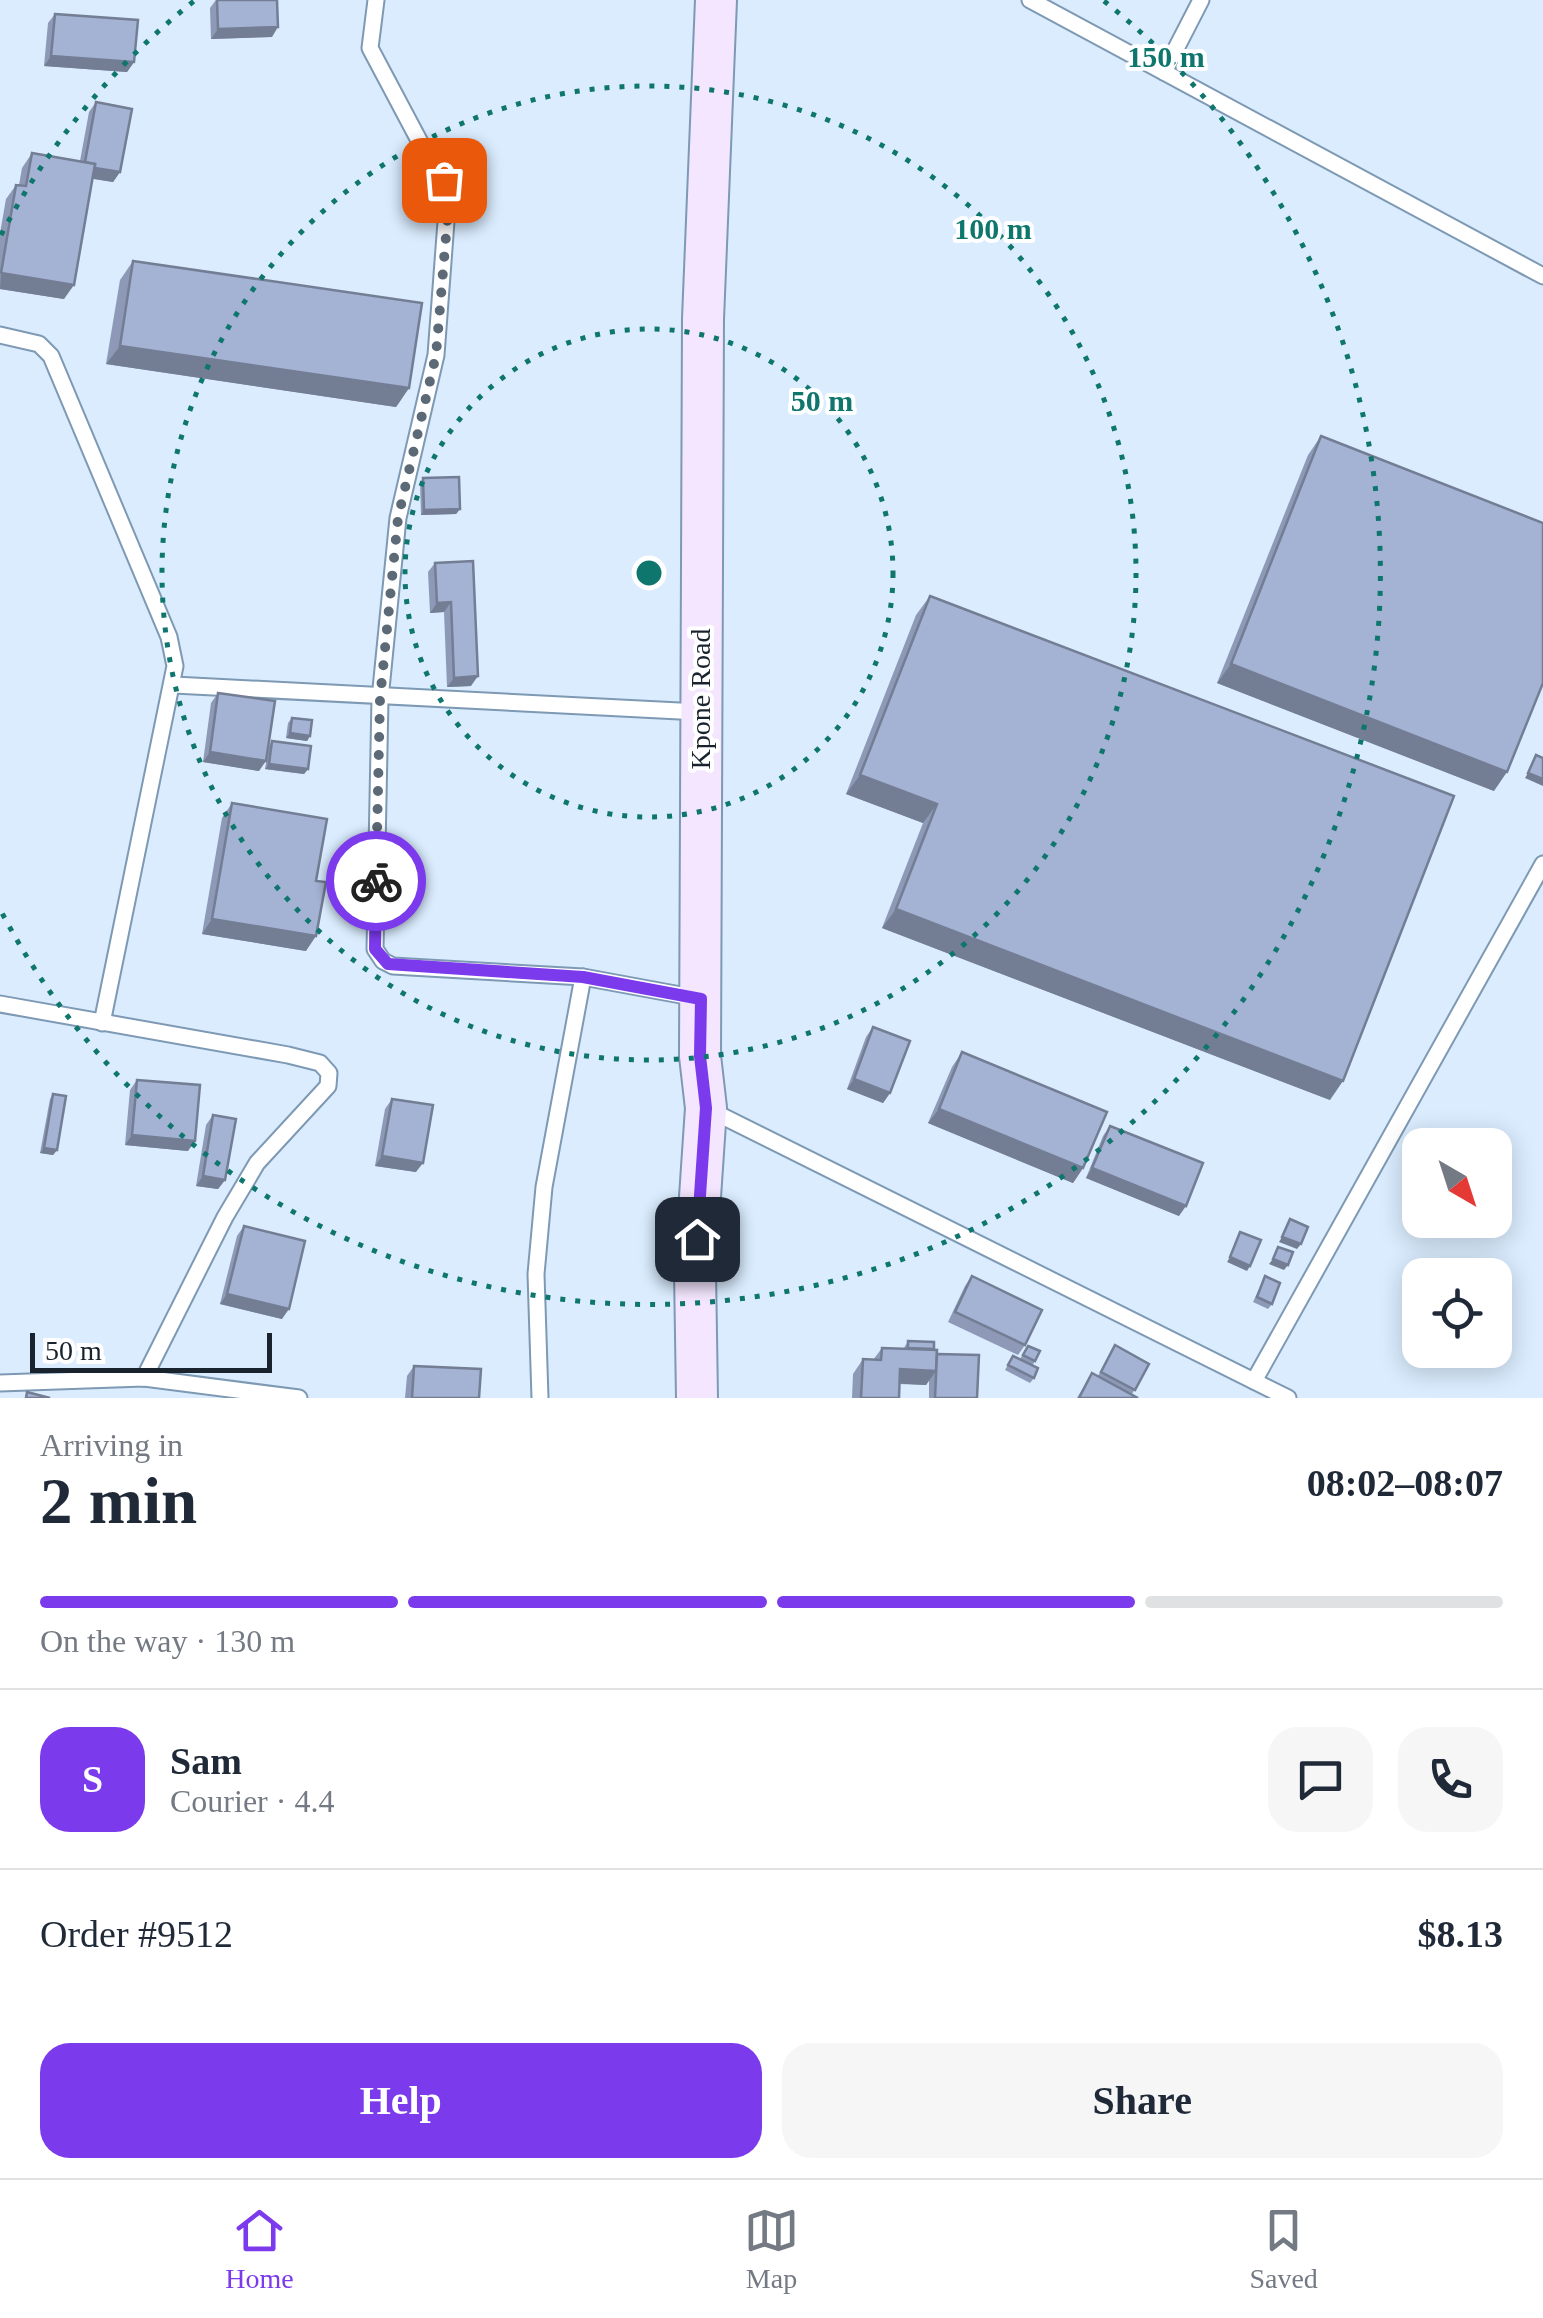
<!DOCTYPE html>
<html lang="en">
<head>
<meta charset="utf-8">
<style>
  :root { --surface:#fff; --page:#f6f6f7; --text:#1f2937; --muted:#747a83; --line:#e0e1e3; --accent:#7c3aed }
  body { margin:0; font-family:Georgia,serif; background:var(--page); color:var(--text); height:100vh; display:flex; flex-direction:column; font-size:38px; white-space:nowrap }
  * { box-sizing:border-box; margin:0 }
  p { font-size:32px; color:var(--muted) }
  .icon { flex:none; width:55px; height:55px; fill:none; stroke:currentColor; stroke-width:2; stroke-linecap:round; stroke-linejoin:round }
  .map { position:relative; height:1398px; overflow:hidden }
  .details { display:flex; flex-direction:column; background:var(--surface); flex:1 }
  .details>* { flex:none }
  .needle { width:65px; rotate:141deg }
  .buttons { position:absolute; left:1402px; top:1128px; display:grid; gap:20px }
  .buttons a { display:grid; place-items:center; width:110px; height:110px; border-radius:20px; background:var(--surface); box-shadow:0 5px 25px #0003; font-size:50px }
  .scale { position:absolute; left:30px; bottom:25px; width:242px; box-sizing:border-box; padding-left:10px; border:5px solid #18232d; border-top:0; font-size:28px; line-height:35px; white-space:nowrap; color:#18232d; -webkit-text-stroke:8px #fff; paint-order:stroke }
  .pin { position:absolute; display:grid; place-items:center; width:85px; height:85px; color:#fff; margin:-42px; border-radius:20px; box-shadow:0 5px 15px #0006 }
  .courier { position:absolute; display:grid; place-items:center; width:100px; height:100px; margin:-50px; border:8px solid #7c3aed; border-radius:50%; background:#fff; color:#222; box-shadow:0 2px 12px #0007 }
  .overview em { font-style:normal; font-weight:700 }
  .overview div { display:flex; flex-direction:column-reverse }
  .overview { display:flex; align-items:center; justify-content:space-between; height:170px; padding:0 40px }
  h1 { font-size:65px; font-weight:700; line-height:75px }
  .bar { display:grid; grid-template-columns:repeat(4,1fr); gap:15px 10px; align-content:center; height:120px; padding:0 40px }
  .bar i { height:12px; border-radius:8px; background:var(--line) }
  .bar .active { background:var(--accent) }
  .bar p { grid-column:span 4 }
  .line { display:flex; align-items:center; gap:25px; padding:0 40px; border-top:2px solid var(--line) }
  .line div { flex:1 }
  .round { display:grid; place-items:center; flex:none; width:105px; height:105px; border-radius:30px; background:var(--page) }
  .cta { display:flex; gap:20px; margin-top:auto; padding:20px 40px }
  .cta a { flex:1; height:115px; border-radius:30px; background:var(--accent); color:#fff; font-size:40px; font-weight:700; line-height:115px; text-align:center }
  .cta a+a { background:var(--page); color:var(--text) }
  .tabs { display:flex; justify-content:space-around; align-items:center; height:140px; border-top:2px solid var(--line); background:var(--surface); font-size:28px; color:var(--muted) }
  .tabs a { display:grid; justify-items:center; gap:5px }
  .tabs .active { color:var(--accent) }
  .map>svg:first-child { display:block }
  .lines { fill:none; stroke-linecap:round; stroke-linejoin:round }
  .service-casing { stroke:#7d99b4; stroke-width:19 }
  .secondary-casing { stroke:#7d99b4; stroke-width:44 }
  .service { stroke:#fff; stroke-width:15 }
  .secondary { stroke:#f3e6fe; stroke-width:40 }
  .wall { fill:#8d99b6 }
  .shaded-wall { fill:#737d94 }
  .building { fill:#a4b2d4; stroke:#737d94; stroke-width:2.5 }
  .done { stroke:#5c6976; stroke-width:10; stroke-dasharray:0 18 }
  .route { stroke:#7c3aed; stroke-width:12 }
  .ring { fill:none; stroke:#0f766e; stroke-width:5; stroke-dasharray:5 10 }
  .labels { text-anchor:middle; stroke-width:8; stroke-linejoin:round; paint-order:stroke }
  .street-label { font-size:28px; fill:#18232d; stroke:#fff }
  .centre { fill:#0f766e; stroke:#fff; stroke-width:5 }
  .ring-label { font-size:30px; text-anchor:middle; font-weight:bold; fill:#0f766e; stroke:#fff; stroke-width:8; stroke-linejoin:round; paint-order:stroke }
</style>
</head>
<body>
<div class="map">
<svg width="1543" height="1398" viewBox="0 0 1543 1398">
  <rect width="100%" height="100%" fill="#daecfe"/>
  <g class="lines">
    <!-- service casing -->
    <g class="service-casing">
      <g id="service">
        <path d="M376 0 370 48 448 195 436 355 398 518 380 699 375 949 383 961 393 966 583 977 697 998"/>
        <path d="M1030 0 1543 276"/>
        <path d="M1164 72 1201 0"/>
        <path d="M0 335 39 344 51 356 169 637 175 666 102 1023"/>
        <path d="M174 685 699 712"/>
        <path d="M0 1004 288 1055 320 1063 329 1073 328 1086 257 1163 225 1217 144 1378"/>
        <path d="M710 1110 1288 1398"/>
        <path d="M1254 1381 1543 864"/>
        <path d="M0 1383 144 1378 299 1398"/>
        <path d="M540 1398 536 1274 544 1187 583 977"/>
      </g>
    </g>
    <!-- secondary casing -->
    <g class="secondary-casing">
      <path id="secondary" d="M697 1398 695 1271 706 1108 700 1056 703 319 716 0"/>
    </g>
    <!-- service -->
    <use href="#service" class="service"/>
    <!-- secondary -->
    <use href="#secondary" class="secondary"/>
  </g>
  <!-- wall -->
  <g class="wall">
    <path d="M216 0H277L272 37 211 39 210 8Z"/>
    <path d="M55 14 134 62 127 72 44 66 48 23Z"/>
    <path d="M96 102 120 172 113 182 93 179 64 299 0 289V233L6 199 16 185H19L22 168 32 153 80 161 89 112Z"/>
    <path d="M133 261 409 388 396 407 106 364 120 280Z"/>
    <path d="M1321 436 1494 791 1217 683 1308 455Z"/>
    <path d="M423 478 460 509 456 514 421 515 420 483Z"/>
    <path d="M473 561 471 686 447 687 444 612 430 613 428 572 435 563Z"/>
    <path d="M930 596 1330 1100 882 928 923 823 846 794 916 615Z"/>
    <path d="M218 693 259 771 203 762 211 703Z"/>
    <path d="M292 718 310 736 307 741 286 738 288 723Z"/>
    <path d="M272 741 308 769 304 774 265 769 269 746Z"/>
    <path d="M232 803 306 951 202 934 222 818Z"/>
    <path d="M873 1027 890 1093 883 1103 847 1089 866 1037Z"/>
    <path d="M962 1052 1083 1168 1073 1183 928 1123 952 1067Z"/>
    <path d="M137 1080 188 1151 125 1145 130 1090Z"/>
    <path d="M53 1094 57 1150 53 1155 40 1153 50 1099Z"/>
    <path d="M392 1099 416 1172 375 1166 385 1109Z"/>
    <path d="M213 1115 225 1180 218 1189 196 1186 206 1125Z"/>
    <path d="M1110 1126 1179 1216 1086 1178 1103 1136Z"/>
    <path d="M244 1226 282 1319 220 1304 237 1236Z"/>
    <path d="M972 1276 1025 1345 1018 1355 948 1322 965 1286Z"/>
    <path d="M1265 1276 1272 1304 1268 1309 1253 1302Z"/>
    <path d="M908 1341 934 1349 977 1398H929V1380L926 1385 899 1384V1398H852L853 1374 863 1359 873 1360 882 1348H904Z"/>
    <path d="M1028 1346 1035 1361 1032 1366 1034 1378 1030 1383 1005 1370 1013 1356 1020 1359Z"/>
    <path d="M1112 1350 1149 1364 1132 1394 1138 1398H1077L1092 1373 1098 1376Z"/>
    <path d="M414 1366 479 1398H405L407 1376Z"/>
  </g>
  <!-- shaded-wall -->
  <g class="shaded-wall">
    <path d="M278 27 272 37 211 39 218 29Z"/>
    <path d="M51 56 134 62 127 72 44 66Z"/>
    <path d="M84 166 120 172 113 182 77 176Z"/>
    <path d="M1 273 74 285 64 299 0 289Z"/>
    <path d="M120 346 409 388 396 407 106 364Z"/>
    <path d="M460 509 456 514 421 515 424 510Z"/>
    <path d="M451 602 444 612 430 613 437 603Z"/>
    <path d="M1231 664 1507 772 1494 791 1217 683Z"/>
    <path d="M478 676 471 686 447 687 454 678Z"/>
    <path d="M290 733 310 736 307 741 286 738Z"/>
    <path d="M210 752 266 761 259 771 203 762Z"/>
    <path d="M269 764 308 769 304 774 265 769Z"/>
    <path d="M1528 773 1543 779V786L1525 778Z"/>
    <path d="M860 775 937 804 923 823 846 794Z"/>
    <path d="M896 909 1343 1081 1330 1100 882 928Z"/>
    <path d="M212 919 316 936 306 951 202 934Z"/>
    <path d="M854 1079 890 1093 883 1103 847 1089Z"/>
    <path d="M939 1109 1083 1168 1073 1183 928 1123Z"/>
    <path d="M132 1135 195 1141 188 1151 125 1145Z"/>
    <path d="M44 1148 57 1150 53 1155 40 1153Z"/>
    <path d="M382 1156 423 1163 416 1172 375 1166Z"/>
    <path d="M1092 1168 1186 1206 1179 1216 1086 1178Z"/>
    <path d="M203 1176 225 1180 218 1189 196 1186Z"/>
    <path d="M1282 1237 1301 1244 1297 1249 1279 1242Z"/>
    <path d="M1230 1257 1250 1266 1247 1271 1227 1262Z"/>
    <path d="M1273 1259 1288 1265 1284 1270 1269 1264Z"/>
    <path d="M227 1294 289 1309 282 1319 220 1304Z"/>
    <path d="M900 1369 936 1371 926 1385 890 1383Z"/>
  </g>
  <!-- building -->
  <g class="building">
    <path d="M217 0H277L278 27 218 29Z"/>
    <path d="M55 14 138 20 134 62 51 56Z"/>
    <path d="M96 102 132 109 120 172 95 168V164L85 162Z"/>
    <path d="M32 153 95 164 74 285 1 273 16 185 26 186Z"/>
    <path d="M133 261 422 303 409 388 120 346Z"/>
    <path d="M1321 436 1543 523V683L1507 772 1231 664Z"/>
    <path d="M459 477 460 509 424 510 423 478Z"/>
    <path d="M473 561 478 676 454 678 451 602 437 603 435 563Z"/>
    <path d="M930 596 1454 796 1343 1081 896 909 937 804 860 775Z"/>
    <path d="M218 693 275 701 266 761 210 752Z"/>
    <path d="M292 718 312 720 310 736 290 733Z"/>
    <path d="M272 741 311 746 308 769 269 764Z"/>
    <path d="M1536 755 1543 758V779L1528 773Z"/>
    <path d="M232 803 327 819 316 881 326 882 316 936 212 919Z"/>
    <path d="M873 1027 910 1041 890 1093 854 1079Z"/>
    <path d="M962 1052 1107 1112 1083 1168 939 1109Z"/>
    <path d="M137 1080 200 1085 195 1141 132 1135Z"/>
    <path d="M53 1094 66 1096 57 1150 44 1148Z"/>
    <path d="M392 1099 433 1105 423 1163 382 1156Z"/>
    <path d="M213 1115 236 1119 225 1180 203 1176Z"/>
    <path d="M1110 1126 1203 1163 1186 1206 1092 1168Z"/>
    <path d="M1290 1219 1308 1227 1301 1244 1282 1237Z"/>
    <path d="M244 1226 305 1241 289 1309 227 1294Z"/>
    <path d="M1240 1232 1261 1240 1250 1266 1230 1257Z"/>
    <path d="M1278 1247 1293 1252 1288 1265 1273 1259Z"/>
    <path d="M972 1276 1042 1310 1025 1345 955 1312Z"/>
    <path d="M1265 1276 1280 1283 1272 1304 1257 1297Z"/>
    <path d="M908 1341 934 1342V1349L908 1348Z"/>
    <path d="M1115 1345 1149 1364 1135 1390 1101 1372Z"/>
    <path d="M1028 1346 1040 1351 1035 1361 1023 1355Z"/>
    <path d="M882 1348 937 1350 936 1371 900 1369 899 1398H861L863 1359 881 1360Z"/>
    <path d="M937 1354 979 1355 977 1398H935Z"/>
    <path d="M1013 1356 1038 1368 1034 1378 1008 1365Z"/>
    <path d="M414 1366 481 1369 479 1398H412Z"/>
    <path d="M1092 1373 1138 1398H1079Z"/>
    <path d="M27 1392 50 1398H26Z"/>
  </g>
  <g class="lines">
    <!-- done -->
    <path class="done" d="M376 881 380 699 398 518 436 355 448 212 444 180"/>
    <!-- route -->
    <path class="route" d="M376 881 375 949 388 964 583 977 701 999 700 1056 706 1108 697 1239"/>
  </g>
  <!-- distance rings -->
  <g class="ring">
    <circle cx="649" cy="573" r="244"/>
    <circle cx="649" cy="573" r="487"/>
    <path d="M1 235A731 731 0 0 1 194 1M1104 1A731 731 0 1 1 1 911"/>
  </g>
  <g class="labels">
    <!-- street labels -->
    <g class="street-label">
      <text transform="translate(700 699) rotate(-90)" y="10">Kpone Road</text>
    </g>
  </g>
  <circle cx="649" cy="573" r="15" class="centre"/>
  <g class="ring-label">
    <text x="1166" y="67">150 m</text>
    <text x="993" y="239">100 m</text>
    <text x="822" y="411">50 m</text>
  </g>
</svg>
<div class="buttons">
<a><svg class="needle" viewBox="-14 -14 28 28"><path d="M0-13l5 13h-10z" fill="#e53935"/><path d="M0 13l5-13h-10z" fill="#747a83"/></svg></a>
<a><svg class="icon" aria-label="locate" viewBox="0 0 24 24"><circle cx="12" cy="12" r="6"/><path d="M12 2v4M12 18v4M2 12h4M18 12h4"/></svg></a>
</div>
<div class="scale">50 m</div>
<div class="pin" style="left:444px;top:180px;background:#ea580c"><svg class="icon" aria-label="bag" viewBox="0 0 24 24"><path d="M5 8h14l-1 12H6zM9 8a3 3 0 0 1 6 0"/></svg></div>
<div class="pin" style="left:697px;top:1239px;background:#1f2937"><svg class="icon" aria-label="home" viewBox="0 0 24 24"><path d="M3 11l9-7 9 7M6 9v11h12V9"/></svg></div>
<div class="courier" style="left:376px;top:881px"><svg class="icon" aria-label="bike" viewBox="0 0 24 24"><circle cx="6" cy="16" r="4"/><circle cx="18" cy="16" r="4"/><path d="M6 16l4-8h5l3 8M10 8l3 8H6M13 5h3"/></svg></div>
</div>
<section class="details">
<div class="overview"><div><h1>2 min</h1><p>Arriving in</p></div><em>08:02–08:07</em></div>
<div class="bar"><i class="active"></i><i class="active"></i><i class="active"></i><i></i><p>On the way · 130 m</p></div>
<div class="line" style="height:180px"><b class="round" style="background:var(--accent);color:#fff">S</b><div><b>Sam</b><p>Courier · 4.4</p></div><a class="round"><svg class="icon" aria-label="chat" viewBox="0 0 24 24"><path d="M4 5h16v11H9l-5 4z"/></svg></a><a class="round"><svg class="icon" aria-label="phone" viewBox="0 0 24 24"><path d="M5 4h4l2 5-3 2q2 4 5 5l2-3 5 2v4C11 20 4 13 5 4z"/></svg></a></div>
<div class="line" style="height:130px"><div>Order #9512</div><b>$8.13</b></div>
<div class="cta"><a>Help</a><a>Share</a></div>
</section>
<nav class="tabs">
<a class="active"><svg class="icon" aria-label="home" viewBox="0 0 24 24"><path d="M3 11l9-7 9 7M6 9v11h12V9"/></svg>Home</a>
<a><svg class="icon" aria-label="map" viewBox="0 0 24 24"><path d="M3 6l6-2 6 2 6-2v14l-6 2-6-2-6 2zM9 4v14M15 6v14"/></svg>Map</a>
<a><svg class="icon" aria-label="saved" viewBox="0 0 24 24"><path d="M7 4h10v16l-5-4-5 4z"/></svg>Saved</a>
</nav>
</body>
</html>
